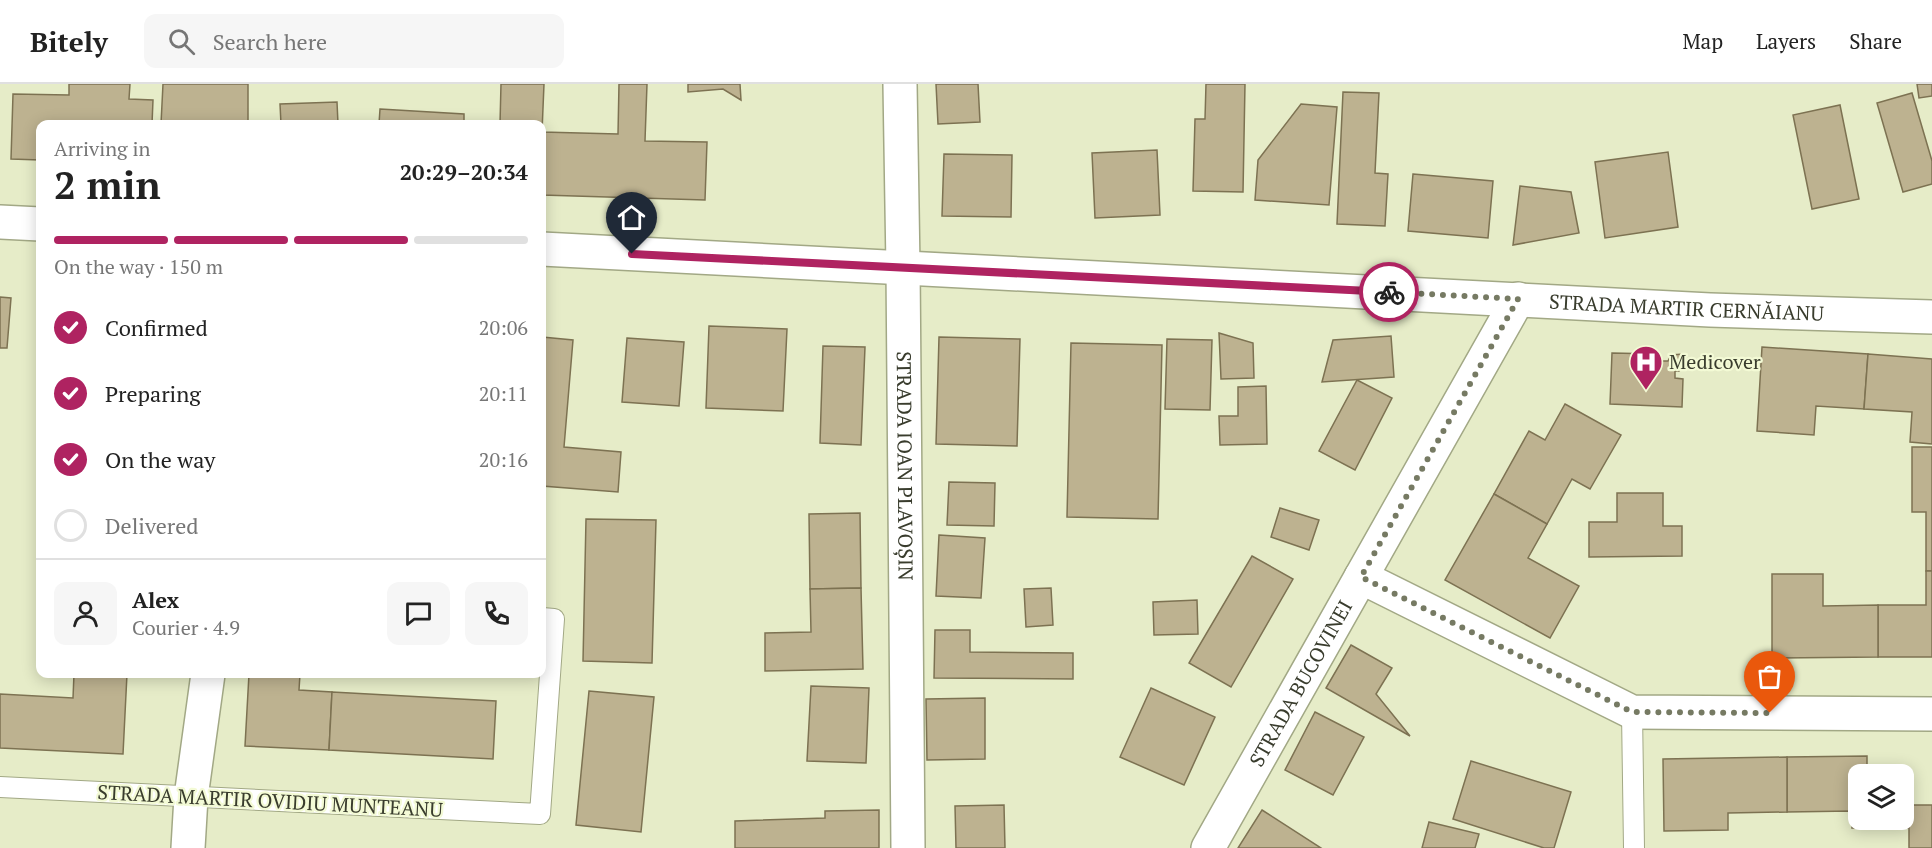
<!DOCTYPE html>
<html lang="en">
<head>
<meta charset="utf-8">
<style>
  :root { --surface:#fff; --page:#f6f6f6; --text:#222; --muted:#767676; --line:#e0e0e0; --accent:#af2361 }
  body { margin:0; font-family:"PT Serif",serif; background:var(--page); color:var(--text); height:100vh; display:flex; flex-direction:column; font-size:22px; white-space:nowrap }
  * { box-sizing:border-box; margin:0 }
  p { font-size:20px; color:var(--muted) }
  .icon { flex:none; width:33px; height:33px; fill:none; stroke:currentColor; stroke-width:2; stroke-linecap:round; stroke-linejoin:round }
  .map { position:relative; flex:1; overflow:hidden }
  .details { position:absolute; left:36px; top:36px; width:510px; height:558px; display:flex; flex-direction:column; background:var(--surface); border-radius:12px; box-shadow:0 3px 15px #0003 }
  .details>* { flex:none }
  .tools { position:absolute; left:1848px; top:680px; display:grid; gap:12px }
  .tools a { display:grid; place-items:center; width:66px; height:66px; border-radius:12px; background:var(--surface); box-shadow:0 3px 15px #0003; font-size:30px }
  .pin { position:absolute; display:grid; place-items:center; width:51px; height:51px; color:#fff; margin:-62px -26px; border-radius:50% 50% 50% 0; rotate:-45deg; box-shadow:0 0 6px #0007 }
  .pin .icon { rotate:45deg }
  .courier { position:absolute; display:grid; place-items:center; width:60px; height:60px; margin:-30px; border:4px solid #af2361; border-radius:50%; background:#fff; color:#222; box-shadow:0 2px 8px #0007 }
  .summary em { font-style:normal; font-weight:700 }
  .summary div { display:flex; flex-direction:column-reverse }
  .summary { display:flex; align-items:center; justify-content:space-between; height:102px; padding:0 18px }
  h1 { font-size:39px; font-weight:700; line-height:45px }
  .bar { display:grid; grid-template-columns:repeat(4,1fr); gap:9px 6px; align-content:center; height:72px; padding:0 18px }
  .bar i { height:8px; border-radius:4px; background:var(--line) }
  .bar .active { background:var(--accent) }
  .bar p { grid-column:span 4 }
  .line { display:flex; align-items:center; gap:15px; padding:0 18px; border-top:2px solid var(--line) }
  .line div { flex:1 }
  .round { display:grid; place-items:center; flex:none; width:63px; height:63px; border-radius:12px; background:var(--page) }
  ol { padding:0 18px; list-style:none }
  li { display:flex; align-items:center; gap:18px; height:66px }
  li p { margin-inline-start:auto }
  li .icon { padding:6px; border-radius:50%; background:var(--accent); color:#fff; stroke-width:4 }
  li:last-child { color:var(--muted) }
  li i { width:33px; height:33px; border:3px solid var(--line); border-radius:50% }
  header { display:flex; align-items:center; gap:36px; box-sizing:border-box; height:84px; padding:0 30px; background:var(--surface); border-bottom:2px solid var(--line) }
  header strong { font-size:28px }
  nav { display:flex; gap:33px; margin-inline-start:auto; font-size:21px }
  .search { width:420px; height:54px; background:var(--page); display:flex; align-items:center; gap:15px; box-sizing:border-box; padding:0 21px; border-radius:12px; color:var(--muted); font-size:22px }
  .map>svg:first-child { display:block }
  .building { fill:#bdb290; stroke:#7d7252; stroke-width:1.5; fill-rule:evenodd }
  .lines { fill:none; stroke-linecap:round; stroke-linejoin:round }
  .lane-casing { stroke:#a2a885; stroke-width:22 }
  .street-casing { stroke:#a2a885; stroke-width:36 }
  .lane { stroke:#fff; stroke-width:20 }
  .street { stroke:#fff; stroke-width:33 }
  .done { stroke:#767a63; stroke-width:6; stroke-dasharray:0 10.8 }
  .route { stroke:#af2361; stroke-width:8 }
  .labels { text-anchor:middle; stroke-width:4.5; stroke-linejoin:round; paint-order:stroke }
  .street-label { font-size:20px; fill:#393c2d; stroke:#f3fad5 }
  .poi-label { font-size:20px; fill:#393c2d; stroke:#f3fad5; text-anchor:start }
</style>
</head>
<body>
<header>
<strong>Bitely</strong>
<div class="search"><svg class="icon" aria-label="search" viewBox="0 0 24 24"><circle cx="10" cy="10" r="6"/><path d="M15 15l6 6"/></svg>Search here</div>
<nav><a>Map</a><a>Layers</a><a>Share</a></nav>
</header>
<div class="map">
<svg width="1932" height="764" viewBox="0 0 1932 764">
  <rect width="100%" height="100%" fill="#e6ecc8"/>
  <!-- building -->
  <g class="building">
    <path d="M69 0H130L129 15 153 16 152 40H40V76L11 75 13 10 69 11Z"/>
    <path d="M163 0H248V40H161Z"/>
    <path d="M501 0H544L542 48 618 50 619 0H647L645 57 707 58 705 116 542 111V40H500Z"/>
    <path d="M688 0H740L741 16 723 5 688 8Z"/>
    <path d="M936 0H978L980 38 938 40Z"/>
    <path d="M1206 0H1245L1243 108 1193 107 1195 35H1205Z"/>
    <path d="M1917 0H1932V12L1919 14Z"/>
    <path d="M1343 8 1379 9 1375 89 1388 90 1385 142 1337 140Z"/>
    <path d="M1912 9 1932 77V100L1903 108 1877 19Z"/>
    <path d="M337 18 338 40H281L280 20Z"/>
    <path d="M1301 20 1337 23 1329 121 1255 116 1258 76Z"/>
    <path d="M1840 21 1859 115 1812 125 1793 31Z"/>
    <path d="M380 25 464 30V40H379Z"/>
    <path d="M1157 66 1160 131 1095 134 1092 69Z"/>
    <path d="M1668 68 1678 143 1605 154 1595 78Z"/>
    <path d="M944 70 1012 71 1011 133 942 132Z"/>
    <path d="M1413 90 1493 97 1488 154 1408 147Z"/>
    <path d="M1520 102 1571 108 1579 149 1513 161Z"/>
    <path d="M0 213 11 214 7 264H0Z"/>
    <path d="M709 242 787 245 783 327 706 324Z"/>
    <path d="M1219 249 1253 259 1254 294 1221 295Z"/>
    <path d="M1391 252 1394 293 1322 298 1333 256Z"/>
    <path d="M542 253 573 256 564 363 621 368 618 408 542 402Z"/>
    <path d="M939 253 1020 255 1017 362 936 360Z"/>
    <path d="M627 254 684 258 679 322 622 318Z"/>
    <path d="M1167 255 1212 256 1210 326 1165 325Z"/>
    <path d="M1071 259 1162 261 1158 435 1067 433Z"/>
    <path d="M823 262 865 263 861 361 820 359Z"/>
    <path d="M1762 263 1868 270 1864 325 1816 322 1814 351 1757 347Z"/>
    <path d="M1612 269 1656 270 1655 277H1668L1671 271 1683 270 1686 280 1679 287H1675V294L1683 295 1682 323 1610 320Z"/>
    <path d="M1868 270 1932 275V360L1910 358 1912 328 1864 325Z"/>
    <path d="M1357 296 1392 314 1355 386 1319 367Z"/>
    <path d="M1266 302 1267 360 1220 361 1219 332H1238V303Z"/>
    <path d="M1565 320 1621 351 1590 405 1572 395 1547 440 1494 410 1529 347 1545 356Z"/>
    <path d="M1912 363H1932V487H1926V428H1912Z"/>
    <path d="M949 398 995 399 994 442 947 441Z"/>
    <path d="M1617 409H1663V442H1682V472L1589 473V438H1617Z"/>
    <path d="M1494 410 1547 440 1528 474 1579 502 1550 554 1445 496Z"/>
    <path d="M1280 424 1319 436 1309 466 1271 453Z"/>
    <path d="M860 429 861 504 810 505 809 430Z"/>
    <path d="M586 435 656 436 652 579 583 577Z"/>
    <path d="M939 451 985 454 981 514 936 512Z"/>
    <path d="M1252 472 1293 495 1231 603 1189 579Z"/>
    <path d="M1926 487H1932V573H1878V521H1926Z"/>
    <path d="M1772 490H1823V522L1878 521V573L1772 574Z"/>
    <path d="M861 504 863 585 765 587V549L811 548 810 505Z"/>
    <path d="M1051 504 1053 541 1026 543 1024 505Z"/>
    <path d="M1197 516 1198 550 1154 551 1153 518Z"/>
    <path d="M935 546H970V568L1073 569V595L934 594Z"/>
    <path d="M1351 561 1392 584 1376 610 1410 652 1326 604Z"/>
    <path d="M74 590H127L123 670 0 664V610L73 614Z"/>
    <path d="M249 590H300L299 606 332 608 329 666 245 662Z"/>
    <path d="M811 602 869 604 866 679 807 677Z"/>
    <path d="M1151 604 1215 633 1184 701 1120 673Z"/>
    <path d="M589 607 654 613 641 748 576 741Z"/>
    <path d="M332 608 496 617 493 675 329 666Z"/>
    <path d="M985 614V675L927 676 926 615Z"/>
    <path d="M1315 628 1364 653 1333 711 1285 686Z"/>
    <path d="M1867 672V685H1909V744H1852V727L1787 728V673ZM1858 690H1904V735H1858Z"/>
    <path d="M1787 673V728L1728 729V746L1664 747 1663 675Z"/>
    <path d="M1471 677 1571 708 1554 764H1544L1453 735Z"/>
    <path d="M1004 721 1005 764H956L955 722Z"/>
    <rect x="1909" y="721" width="23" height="43"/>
    <path d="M879 726V764H735V737L825 734V727Z"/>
    <path d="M1262 726 1321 764H1238Z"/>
    <path d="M1429 738 1479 750 1475 764H1422Z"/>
  </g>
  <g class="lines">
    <!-- lane casing -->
    <g class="lane-casing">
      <g id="lane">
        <path d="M1632 628 1634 764"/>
        <path d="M0 703 540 730 554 535 542 534"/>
      </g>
    </g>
    <!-- street casing -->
    <g class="street-casing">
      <g id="street">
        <path id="s1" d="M900 0 903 183 908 764"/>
        <path d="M0 138 40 140"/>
        <path id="s2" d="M542 165 1710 226 1932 233"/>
        <path d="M1361 493 1632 628 1932 630"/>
        <path d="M188 764 191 713 208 590"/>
        <path id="s3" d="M1208 764 1518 215"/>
      </g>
    </g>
    <!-- lane -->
    <use href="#lane" class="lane"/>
    <!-- street -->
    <use href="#street" class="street"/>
  </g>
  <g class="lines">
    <!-- done -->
    <path class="done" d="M1389 208 1518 215 1361 493 1632 628 1770 629"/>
    <!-- route -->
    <path class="route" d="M632 170 1389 208"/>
  </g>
  <!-- icons -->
  <defs>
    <g id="hospital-pin" transform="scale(1.725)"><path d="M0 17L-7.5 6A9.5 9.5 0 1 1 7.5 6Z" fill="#af2361" stroke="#f3fad5"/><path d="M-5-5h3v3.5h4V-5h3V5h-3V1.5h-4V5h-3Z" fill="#fff"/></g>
  </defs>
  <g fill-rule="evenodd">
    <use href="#hospital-pin" x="1646" y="278"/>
  </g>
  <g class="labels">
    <!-- street labels -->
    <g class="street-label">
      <text dy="7" stroke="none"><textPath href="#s2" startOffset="1146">STRADA MARTIR CERNĂIANU</textPath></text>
      <text dy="7" stroke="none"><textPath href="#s1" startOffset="382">STRADA IOAN PLAVOȘIN</textPath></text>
      <text dy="7" stroke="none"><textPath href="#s3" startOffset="189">STRADA BUCOVINEI</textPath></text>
      <text transform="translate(270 717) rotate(3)" y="7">STRADA MARTIR OVIDIU MUNTEANU</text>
    </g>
    <!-- poi labels -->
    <g class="poi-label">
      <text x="1669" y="285">Medicover</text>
    </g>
  </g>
</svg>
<div class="tools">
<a><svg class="icon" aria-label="layers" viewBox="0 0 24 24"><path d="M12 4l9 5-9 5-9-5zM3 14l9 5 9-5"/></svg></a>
</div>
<div class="pin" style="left:1770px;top:629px;background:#ea580c"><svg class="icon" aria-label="bag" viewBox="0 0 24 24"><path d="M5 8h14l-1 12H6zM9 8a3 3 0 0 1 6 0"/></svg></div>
<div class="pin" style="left:632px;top:170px;background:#1f2937"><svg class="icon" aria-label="home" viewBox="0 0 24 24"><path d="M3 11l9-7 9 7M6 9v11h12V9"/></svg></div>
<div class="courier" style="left:1389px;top:208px"><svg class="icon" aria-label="bike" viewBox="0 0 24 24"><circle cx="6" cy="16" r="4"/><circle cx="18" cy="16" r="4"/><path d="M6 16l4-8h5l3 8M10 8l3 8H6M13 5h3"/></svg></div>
<section class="details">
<div class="summary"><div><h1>2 min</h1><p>Arriving in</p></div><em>20:29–20:34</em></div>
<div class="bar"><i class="active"></i><i class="active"></i><i class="active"></i><i></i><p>On the way · 150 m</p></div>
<ol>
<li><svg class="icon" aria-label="check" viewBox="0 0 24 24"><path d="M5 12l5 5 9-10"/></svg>Confirmed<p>20:06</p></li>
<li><svg class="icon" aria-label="check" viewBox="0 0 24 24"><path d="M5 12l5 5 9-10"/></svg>Preparing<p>20:11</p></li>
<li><svg class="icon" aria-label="check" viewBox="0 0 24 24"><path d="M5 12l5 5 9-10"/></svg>On the way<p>20:16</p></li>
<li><i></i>Delivered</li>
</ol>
<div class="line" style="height:108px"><a class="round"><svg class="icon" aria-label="person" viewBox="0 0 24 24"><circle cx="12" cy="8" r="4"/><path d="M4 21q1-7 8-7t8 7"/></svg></a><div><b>Alex</b><p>Courier · 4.9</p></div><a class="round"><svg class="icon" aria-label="chat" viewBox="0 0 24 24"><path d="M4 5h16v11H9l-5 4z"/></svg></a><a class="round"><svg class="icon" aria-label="phone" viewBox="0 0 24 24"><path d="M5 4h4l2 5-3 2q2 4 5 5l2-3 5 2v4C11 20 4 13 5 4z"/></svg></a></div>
</section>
</div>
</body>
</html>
